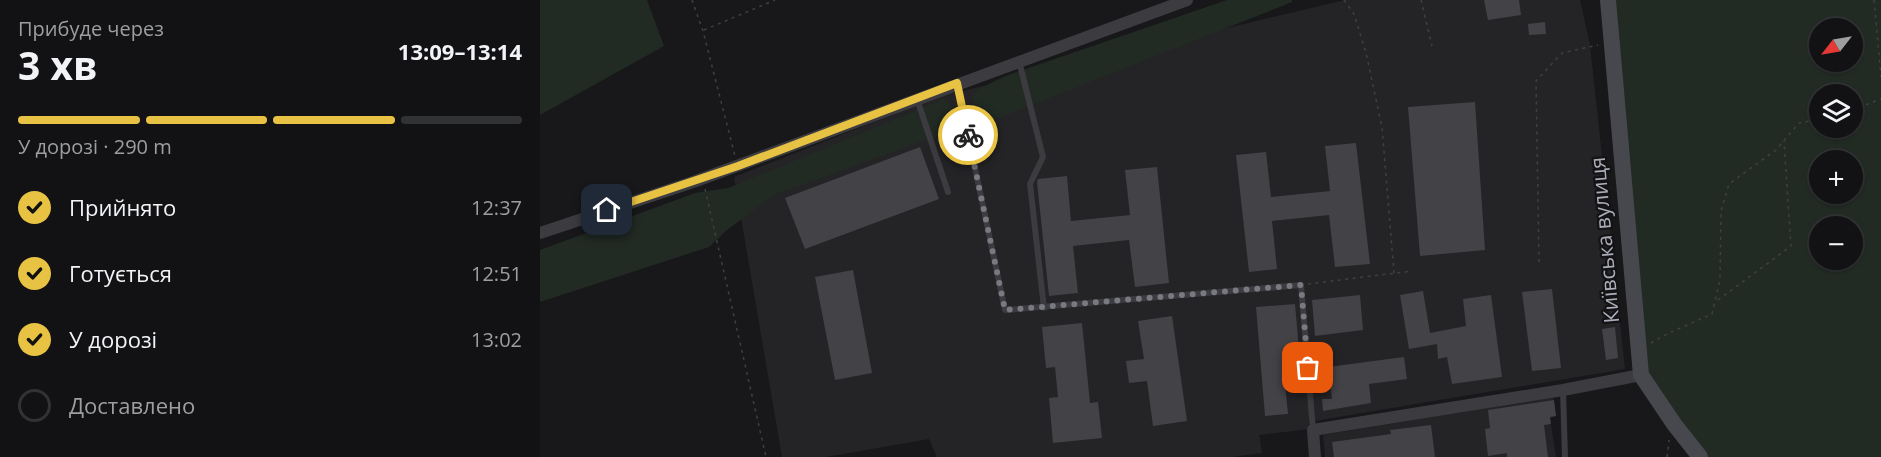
<!DOCTYPE html>
<html lang="uk">
<head>
<meta charset="utf-8">
<style>
  :root { --surface:#121214; --page:#1f2022; --text:#f1f3f6; --muted:#9c9ea0; --line:#313234; --accent:#e8c242 }
  body { margin:0; font-family:"Open Sans",sans-serif; background:var(--page); color:var(--text); height:100vh; display:flex; flex-direction:column; font-size:22px; white-space:nowrap }
  * { box-sizing:border-box; margin:0 }
  p { font-size:20px; color:var(--muted) }
  .icon { flex:none; width:33px; height:33px; fill:none; stroke:currentColor; stroke-width:2; stroke-linecap:round; stroke-linejoin:round }
  .map { position:relative; flex:1; overflow:hidden }
  .details { display:flex; flex-direction:column; background:var(--surface); width:540px }
  .details>* { flex:none }
  .needle { width:39px; rotate:239deg }
  .fabs { position:absolute; left:1269px; top:18px; display:grid; gap:12px }
  .fabs a { display:grid; place-items:center; width:54px; height:54px; border-radius:50%; background:var(--surface); box-shadow:0 2px 4px #0004,0 0 0 2px var(--line); font-size:30px }
  .pin { position:absolute; display:grid; place-items:center; width:51px; height:51px; color:#fff; margin:-26px; border-radius:12px; box-shadow:0 3px 9px #0006 }
  .courier { position:absolute; display:grid; place-items:center; width:60px; height:60px; margin:-30px; border:4px solid #e8c242; border-radius:50%; background:#fff; color:#222; box-shadow:0 2px 8px #0007 }
  .overview em { font-style:normal; font-weight:700 }
  .overview div { display:flex; flex-direction:column-reverse }
  .overview { display:flex; align-items:center; justify-content:space-between; height:102px; padding:0 18px }
  h1 { font-size:39px; font-weight:700; line-height:45px }
  .bar { display:grid; grid-template-columns:repeat(4,1fr); gap:9px 6px; align-content:center; height:72px; padding:0 18px }
  .bar i { height:8px; border-radius:4px; background:var(--line) }
  .bar .current { background:var(--accent) }
  .bar p { grid-column:span 4 }
  ol { padding:0 18px; list-style:none }
  li { display:flex; align-items:center; gap:18px; height:66px }
  li p { margin-inline-start:auto }
  li .icon { padding:6px; border-radius:50%; background:var(--accent); color:#111; stroke-width:4 }
  li:last-child { color:var(--muted) }
  li i { width:33px; height:33px; border:3px solid var(--line); border-radius:50% }
  main { display:flex; flex:1; min-height:0 }
  .map>svg:first-child { display:block }
  .built { fill:#242427 }
  .green { fill:#222a24; fill-rule:evenodd }
  .building { fill:#424247 }
  .lines { fill:none; stroke-linecap:round; stroke-linejoin:round }
  .path { stroke:#3f4045; stroke-width:1.5; stroke-dasharray:3 4.5; stroke-linecap:butt }
  .lane { stroke:#3b3b40; stroke-width:6 }
  .street { stroke:#3b3b40; stroke-width:12 }
  .secondary { stroke:#47484e; stroke-width:16 }
  .done { stroke:#787981; stroke-width:6; stroke-dasharray:0 10.8 }
  .route { stroke:#e8c242; stroke-width:8 }
  .labels { text-anchor:middle; stroke-width:4.5; stroke-linejoin:round; paint-order:stroke }
  .street-label { font-size:21px; fill:#abadb9; stroke:#131315 }
</style>
</head>
<body>
<main>
<section class="details">
<div class="overview"><div><h1>3 хв</h1><p>Прибуде через</p></div><em>13:09–13:14</em></div>
<div class="bar"><i class="current"></i><i class="current"></i><i class="current"></i><i></i><p>У дорозі · 290 m</p></div>
<ol>
<li><svg class="icon" aria-label="check" viewBox="0 0 24 24"><path d="M5 12l5 5 9-10"/></svg>Прийнято<p>12:37</p></li>
<li><svg class="icon" aria-label="check" viewBox="0 0 24 24"><path d="M5 12l5 5 9-10"/></svg>Готується<p>12:51</p></li>
<li><svg class="icon" aria-label="check" viewBox="0 0 24 24"><path d="M5 12l5 5 9-10"/></svg>У дорозі<p>13:02</p></li>
<li><i></i>Доставлено</li>
</ol>
</section>
<div class="map">
<svg width="1341" height="457" viewBox="0 0 1341 457">
  <rect width="100%" height="100%" fill="#18181a"/>
  <!-- built -->
  <g class="built">
    <path d="M805 0H1040L1050 45 1085 369 769 422V429L719 435 722 453 692 457H397L389 439 286 457H242L194 177 401 96Z"/>
    <path d="M1013 397 1016 416 1010 418 1016 457H785L783 435Z"/>
  </g>
  <!-- green -->
  <g class="green">
    <path d="M0 0H107L124 46 0 115Z"/>
    <path d="M687 0H752V2L439 126 432 99 438 89 468 75Z"/>
    <path d="M1076 0H1341V457H1160L1101 375ZM1280 28H1312V62H1280ZM1280 94H1312V128H1280ZM1280 160H1312V194H1280ZM1280 226H1312V260H1280Z"/>
    <path d="M404 99 418 113 420 128 236 194 187 230 169 247 0 302V250L155 193 188 188Z"/>
  </g>
  <!-- building -->
  <g class="building">
    <path d="M944 0H979L981 15 948 20Z"/>
    <path d="M1005 22 1006 34 989 35 988 24Z"/>
    <path d="M935 102 945 250 880 256 868 107Z"/>
    <path d="M816 143 830 264 795 267 789 215 732 221 737 269 709 272 696 155 726 152 731 197 790 191 785 146Z"/>
    <path d="M380 147 399 199 265 249 245 198Z"/>
    <path d="M617 167 629 283 595 287 589 240 533 246 538 293 509 296 497 182 498 179 527 176 531 221 590 215 585 170Z"/>
    <path d="M313 270 332 373 295 380 275 277Z"/>
    <path d="M1012 289 1021 368 992 371 982 292Z"/>
    <path d="M883 291 890 333 926 326 923 299 951 295 962 377 912 384 907 357 898 359 897 344 869 349 860 295Z"/>
    <path d="M820 295 823 330 775 336 772 300Z"/>
    <path d="M755 304 759 350 742 352 748 414 725 416 716 307Z"/>
    <path d="M632 316 647 421 613 426 607 381 589 383 586 361 604 359 598 321Z"/>
    <path d="M542 323 550 403 558 402 562 438 513 443 509 398 518 397 515 367 506 368 502 327Z"/>
    <path d="M1075 327 1078 358 1066 360 1062 329Z"/>
    <path d="M864 357 867 379 829 384 831 403 783 411 782 399H792L788 367Z"/>
    <path d="M1014 400 1016 416 1010 417 1011 424 1004 425 1008 457H967V453L948 456 945 429 950 428 948 410Z"/>
    <path d="M891 425 895 457H794L792 442 851 434 850 430Z"/>
  </g>
  <g class="lines">
    <!-- path -->
    <g class="path">
      <path d="M152 0 163 31 195 156"/>
      <path d="M804 0 814 14 826 53 842 127 854 273"/>
      <path d="M881 0 892 46"/>
      <path d="M1334 0 1341 77"/>
      <path d="M164 30 235 0"/>
      <path d="M1312 110 1341 99"/>
      <path d="M165 189 226 457"/>
      <path d="M999 262 996 81 1022 53 1058 45"/>
      <path d="M768 284 872 271"/>
      <path d="M1178 300 1251 246 1244 141"/>
      <path d="M1111 343 1127 334 1172 314 1180 280 1181 211 1189 184 1236 150 1259 123 1280 119"/>
      <path d="M1127 457 1129 440"/>
    </g>
    <!-- lane -->
    <g class="lane">
      <path d="M479 61 503 157 490 184 504 308"/>
      <path d="M417 83 465 310 761 285 773 430"/>
      <path d="M377 99 408 192"/>
      <path d="M1023 390 1025 457"/>
    </g>
    <!-- street -->
    <g class="street">
      <path d="M0 233 156 181 647 0"/>
      <path d="M775 457 773 430 1023 390 1101 375"/>
    </g>
    <!-- secondary -->
    <path class="secondary" d="M1068 0 1101 375 1134 424 1160 457"/>
  </g>
  <g class="lines">
    <!-- done -->
    <path class="done" d="M428 135 465 310 761 285 768 368"/>
    <!-- route -->
    <path class="route" d="M67 210 198 166 417 83 428 135"/>
  </g>
  <g class="labels">
    <!-- street labels -->
    <g class="street-label">
      <text transform="translate(1065 240) rotate(-95)" y="7">Київська вулиця</text>
    </g>
  </g>
</svg>
<div class="fabs">
<a><svg class="needle" viewBox="-14 -14 28 28"><path d="M0-13l5 13h-10z" fill="#e53935"/><path d="M0 13l5-13h-10z" fill="#9c9ea0"/></svg></a>
<a><svg class="icon" aria-label="layers" viewBox="0 0 24 24"><path d="M12 4l9 5-9 5-9-5zM3 14l9 5 9-5"/></svg></a>
<a>+</a>
<a>−</a>
</div>
<div class="pin" style="left:768px;top:368px;background:#ea580c"><svg class="icon" aria-label="bag" viewBox="0 0 24 24"><path d="M5 8h14l-1 12H6zM9 8a3 3 0 0 1 6 0"/></svg></div>
<div class="pin" style="left:67px;top:210px;background:#1f2937"><svg class="icon" aria-label="home" viewBox="0 0 24 24"><path d="M3 11l9-7 9 7M6 9v11h12V9"/></svg></div>
<div class="courier" style="left:428px;top:135px"><svg class="icon" aria-label="bike" viewBox="0 0 24 24"><circle cx="6" cy="16" r="4"/><circle cx="18" cy="16" r="4"/><path d="M6 16l4-8h5l3 8M10 8l3 8H6M13 5h3"/></svg></div>
</div>
</main>
</body>
</html>
